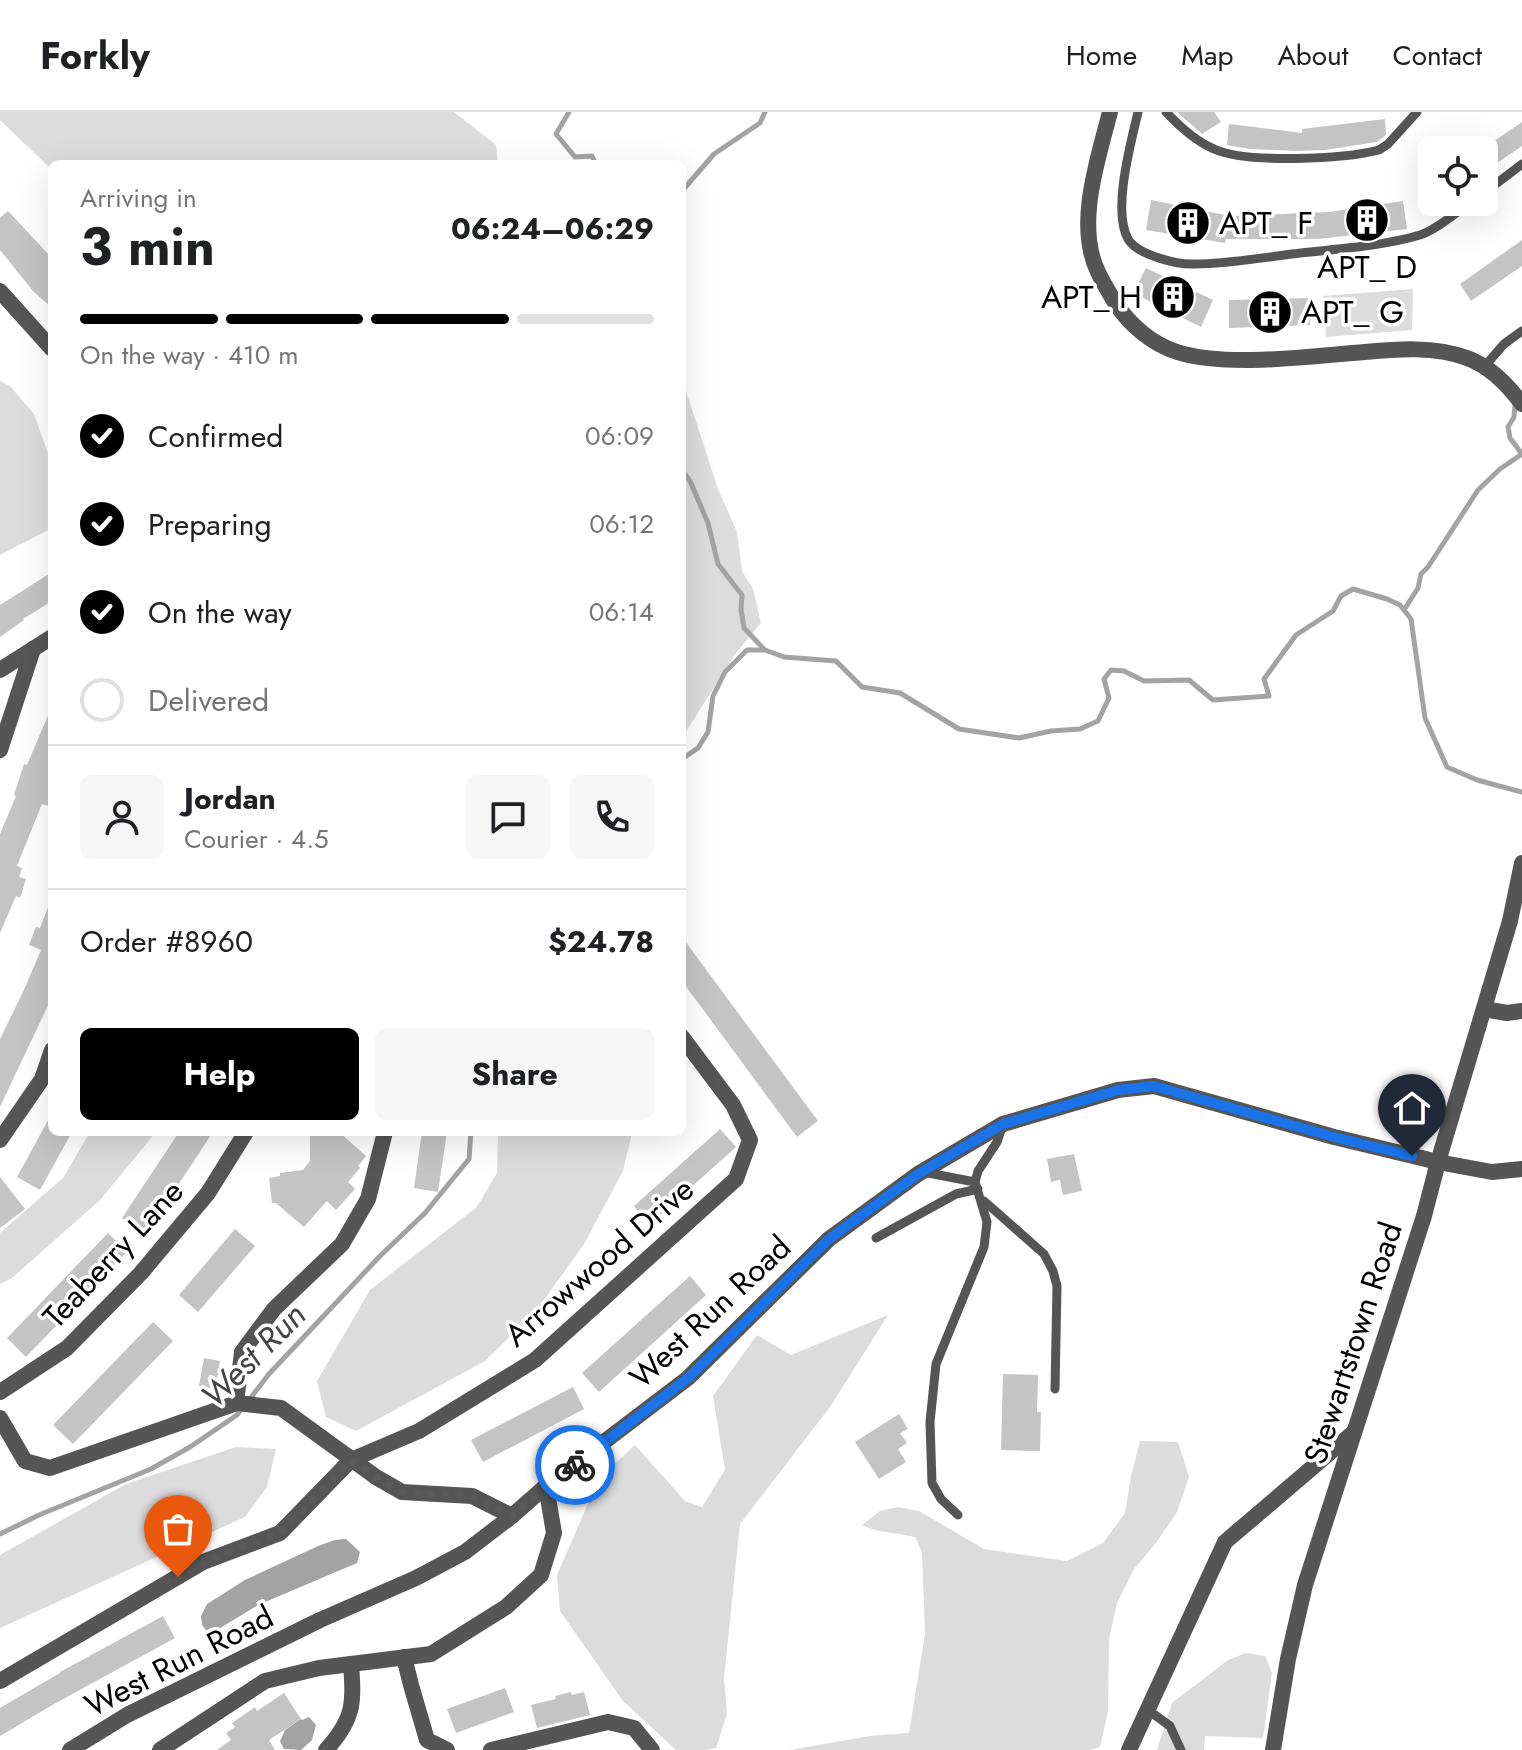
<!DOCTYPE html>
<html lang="en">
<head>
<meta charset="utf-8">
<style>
  :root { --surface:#fff; --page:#f6f6f6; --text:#202124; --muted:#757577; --line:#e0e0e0; --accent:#000 }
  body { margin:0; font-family:Jost,sans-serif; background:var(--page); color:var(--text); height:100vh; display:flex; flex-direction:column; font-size:30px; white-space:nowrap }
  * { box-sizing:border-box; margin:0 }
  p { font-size:26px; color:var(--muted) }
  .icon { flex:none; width:44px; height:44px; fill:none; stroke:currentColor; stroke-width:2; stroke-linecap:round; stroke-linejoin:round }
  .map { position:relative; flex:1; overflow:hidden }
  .details { position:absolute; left:48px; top:48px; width:638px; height:976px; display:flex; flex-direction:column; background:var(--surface); border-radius:12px; box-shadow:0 8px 32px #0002 }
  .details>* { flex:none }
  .buttons { position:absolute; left:1418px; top:24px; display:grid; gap:16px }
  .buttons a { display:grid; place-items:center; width:80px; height:80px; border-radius:12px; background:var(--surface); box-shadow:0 8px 32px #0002; font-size:40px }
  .pin { position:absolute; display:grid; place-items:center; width:68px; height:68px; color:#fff; margin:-82px -34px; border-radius:50% 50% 50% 0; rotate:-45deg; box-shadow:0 0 8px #0007 }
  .pin .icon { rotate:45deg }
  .courier { position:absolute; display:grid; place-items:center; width:80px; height:80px; margin:-40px; border:6px solid #1a73e8; border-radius:50%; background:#fff; color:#222; box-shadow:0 2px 10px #0007 }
  .headline em { font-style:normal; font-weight:700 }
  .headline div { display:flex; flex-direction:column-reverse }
  .headline { display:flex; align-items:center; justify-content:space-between; height:136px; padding:0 32px }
  h1 { font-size:52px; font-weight:700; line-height:60px }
  .bar { display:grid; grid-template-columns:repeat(4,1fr); gap:12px 8px; align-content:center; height:96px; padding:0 32px }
  .bar i { height:10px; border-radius:6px; background:var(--line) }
  .bar .active { background:var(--accent) }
  .bar p { grid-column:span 4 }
  .line { display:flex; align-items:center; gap:20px; padding:0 32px; border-top:2px solid var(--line) }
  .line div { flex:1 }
  .round { display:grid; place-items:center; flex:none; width:84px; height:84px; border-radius:12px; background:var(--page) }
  ol { padding:0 32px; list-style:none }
  li { display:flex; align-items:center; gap:24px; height:88px }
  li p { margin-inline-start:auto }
  li .icon { padding:8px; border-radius:50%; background:var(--accent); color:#fff; stroke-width:4 }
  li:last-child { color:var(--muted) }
  li i { width:44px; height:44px; border:4px solid var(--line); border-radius:50% }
  .action { display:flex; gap:16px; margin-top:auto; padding:16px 32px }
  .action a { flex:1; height:92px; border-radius:12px; background:var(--accent); color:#fff; font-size:32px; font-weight:700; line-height:92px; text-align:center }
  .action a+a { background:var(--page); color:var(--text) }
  header { display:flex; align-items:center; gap:48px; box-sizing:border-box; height:112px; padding:0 40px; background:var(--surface); border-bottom:2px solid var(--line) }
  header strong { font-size:38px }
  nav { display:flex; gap:44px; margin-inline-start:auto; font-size:28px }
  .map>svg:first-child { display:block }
  .green { fill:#dcdcdc }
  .water { fill:#a3a3a3 }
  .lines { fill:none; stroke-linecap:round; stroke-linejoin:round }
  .stream { stroke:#a3a3a3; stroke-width:5 }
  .building { fill:#c4c4c4 }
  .service { stroke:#555; stroke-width:9 }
  .minor { stroke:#555; stroke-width:16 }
  .tertiary { stroke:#555; stroke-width:16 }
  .done { stroke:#595959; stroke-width:8; stroke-dasharray:0 14.4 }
  .route { stroke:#1a73e8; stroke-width:10 }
  .labels { text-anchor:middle; stroke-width:7; stroke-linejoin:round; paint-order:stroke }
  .poi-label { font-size:32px; fill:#000; stroke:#fff; text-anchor:start }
  .street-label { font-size:32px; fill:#000; stroke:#fff }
  .water-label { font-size:34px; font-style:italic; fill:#444; stroke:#fff }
</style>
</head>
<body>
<header>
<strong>Forkly</strong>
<nav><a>Home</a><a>Map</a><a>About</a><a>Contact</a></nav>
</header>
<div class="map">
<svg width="1522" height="1638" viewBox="0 0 1522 1638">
  <rect width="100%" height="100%" fill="#fff"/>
  <!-- green -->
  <g class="green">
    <path d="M0 0H454L496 33 498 52H52V58L0 8Z"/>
    <path d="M1413 177 1412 218 1326 225 1323 184Z"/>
    <path d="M682 267 718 377 737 420 742 459 753 477 761 511 735 542 682 626Z"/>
    <path d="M0 269 10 274 34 302 52 353V416L0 443Z"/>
    <path d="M90 1020H156L100 1088 12 1166 0 1172V1121L63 1066Z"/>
    <path d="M498 1020H632V1021L623 1059 584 1132 536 1199 485 1249 356 1319 326 1305 317 1269 370 1178 477 1095 497 1061Z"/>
    <path d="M888 1203 830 1295 740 1412 724 1566 727 1602 716 1636 706 1638H676L623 1589 560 1499 557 1463 587 1394 608 1358 635 1333 685 1389 702 1395 725 1358 713 1284 757 1223 791 1243Z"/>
    <path d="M1140 1329 1178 1330 1189 1365 1177 1400 1156 1431 1134 1457 1117 1491 1109 1527 1108 1599 1100 1635 1090 1638H790L870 1624 909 1621 925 1522 922 1440 915 1425C894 1420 882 1422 862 1413L880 1399 898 1395 919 1399 984 1437 1067 1449 1103 1431 1125 1401 1131 1364Z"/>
    <path d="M236 1335 276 1337 267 1375 245 1405 0 1516V1443L126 1372Z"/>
    <path d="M1246 1541 1265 1544 1272 1561 1263 1626 1205 1624 1204 1638H1157L1172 1591 1228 1548Z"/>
  </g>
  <!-- water -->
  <g class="water">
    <path d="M346 1427 360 1440 357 1451 258 1493 217 1518 208 1521 202 1513 201 1504 207 1492 245 1468 318 1434 335 1428Z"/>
    <path d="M309 1605 316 1613 312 1628 301 1638 284 1637 280 1629 285 1618 301 1607 302 1608Z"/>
  </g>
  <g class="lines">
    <!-- stream -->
    <g class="stream">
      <path d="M569 0 556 22 575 45 592 44 596 52"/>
      <path d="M682 79 714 42 760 11 765 0"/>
      <path d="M682 358 690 369 708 411 718 452 742 483 741 498 744 516 764 537"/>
      <path d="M1404 498 1418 476 1421 462 1428 455 1478 378 1500 357 1522 342 1510 326 1508 315 1514 305 1515 293"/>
      <path d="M682 647 698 636 708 620 713 584 725 560 747 538H765L784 545 836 549 862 575 900 581 959 617 1019 626 1051 619 1080 617 1098 609 1109 586 1104 567 1111 558 1124 559 1144 569 1189 568 1213 588 1269 584 1264 567 1296 523 1333 499 1341 484 1353 477 1387 487 1400 493 1411 507 1425 606 1447 655 1477 668 1522 680"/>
      <path d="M249 1288 269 1262 380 1144 425 1101 469 1047 471 1020"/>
      <path d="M0 1422 39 1403 151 1357 190 1335 237 1303 242 1296"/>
    </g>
  </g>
  <!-- building -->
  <g class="building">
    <path d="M1177 0H1214L1221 10 1202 22Z"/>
    <path d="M1385 7 1386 23 1377 30 1325 38 1296 39 1250 37 1227 33 1229 12 1302 21V17Z"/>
    <path d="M1522 10V34L1484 60V36Z"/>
    <path d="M1151 88 1230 104 1329 100 1403 89 1407 117 1318 127H1226L1225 131 1146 118Z"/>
    <path d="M8 99 52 146V196L33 179 0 138V106Z"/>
    <path d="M1522 128V154L1471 189 1460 172Z"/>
    <path d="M1146 156 1213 188 1201 215 1133 181Z"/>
    <path d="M1310 186V213L1229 216V188Z"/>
    <path d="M52 460V489L23 507 24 508 0 525V493Z"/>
    <path d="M52 594V686L49 694 42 692 17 754 22 756 19 765 26 767 20 786 16 784 0 821V722L16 684 14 683 24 652 27 653Z"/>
    <path d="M51 787 52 885 0 995V927L23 880 41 838 29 833 36 815 40 816Z"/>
    <path d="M682 825 818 1009 797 1025 682 869Z"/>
    <path d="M52 1001V1020H72L40 1078 17 1065Z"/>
    <path d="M720 1017 736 1035 650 1112 634 1094Z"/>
    <path d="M179 1020H213L146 1122 122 1106Z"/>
    <path d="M313 1020H339L366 1044 358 1054 360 1056 348 1070 355 1077 336 1098 327 1089 304 1115 276 1091H272L269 1066 280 1064V1061L303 1058 310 1049V1022H313Z"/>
    <path d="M422 1020H447L438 1080 414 1076Z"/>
    <path d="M1074 1042 1082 1079 1063 1083 1060 1068 1051 1070 1047 1047Z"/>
    <path d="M0 1065 25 1097 0 1116Z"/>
    <path d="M235 1117 255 1134 198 1200 179 1183Z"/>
    <path d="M108 1121 127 1140 26 1245 7 1226Z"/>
    <path d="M690 1164 706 1183 599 1280 582 1261Z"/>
    <path d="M153 1210 173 1229 73 1332 53 1313Z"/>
    <path d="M204 1246 220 1249 215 1277 199 1274Z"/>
    <path d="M1003 1262 1038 1263 1037 1300H1041L1040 1339 1001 1338Z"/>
    <path d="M573 1275 584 1297 483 1350 471 1328Z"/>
    <path d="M899 1302 908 1317 900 1321 907 1331 898 1337 906 1350 879 1367 855 1330Z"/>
    <path d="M163 1504 175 1526 54 1592 0 1624V1596L60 1561V1560Z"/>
    <path d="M505 1576 514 1600 456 1621 447 1597Z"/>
    <path d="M571 1580 572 1583 584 1580 590 1603 537 1616 531 1593 556 1587 555 1584Z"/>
    <path d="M284 1581 301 1607 269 1628 275 1638H217L231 1628 226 1621 235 1615 232 1611 255 1595 257 1599Z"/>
  </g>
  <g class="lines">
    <!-- service -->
    <g class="service">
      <path d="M1138 0C1131 31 1112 98 1128 127 1137 143 1178 153 1195 152 1227 152 1260 146 1292 142 1334 137 1379 135 1420 123 1436 118 1457 100 1471 90"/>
      <path d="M1166 0C1180 15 1195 29 1214 37 1247 52 1344 47 1379 38L1388 32 1417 0"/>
      <path d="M1484 81 1522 52"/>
      <path d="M1484 255 1504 232 1522 219"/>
      <path d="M923 1060 975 1070"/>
      <path d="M984 1089 1044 1142 1053 1159 1057 1174 1055 1277"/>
      <path d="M876 1126 956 1082 978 1077"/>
      <path d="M958 1403 941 1387 932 1371 930 1310 936 1252 984 1135 987 1110 975 1070 978 1059 997 1030 1002 1015"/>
      <path d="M1148 1598 1170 1614 1181 1638"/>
    </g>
    <!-- minor -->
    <g class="minor">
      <path d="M0 179 52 237"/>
      <path d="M0 558 52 525"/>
      <path d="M0 638 33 537"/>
      <path d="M1484 897 1507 901 1522 899"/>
      <path d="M0 1028 42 967 52 938"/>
      <path d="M0 1280 67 1236 141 1161 208 1081 246 1020"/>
      <path d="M236 1291 242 1240 274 1197 342 1132 368 1087 385 1020"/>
      <path d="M0 1306 25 1349 50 1356 237 1291 281 1296 376 1365 402 1380 472 1384 512 1404"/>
      <path d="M404 1545 411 1573 427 1628 447 1638"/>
      <path d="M0 1569 203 1450 280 1421 351 1348 419 1319 535 1248 736 1067 750 1028 733 993 682 925"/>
      <path d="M70 1638 127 1603 320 1508 416 1466 465 1440 512 1404 546 1374 688 1266 829 1127 918 1062 1003 1012 1118 978 1154 974 1334 1025 1438 1050"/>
      <path d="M160 1638 265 1569 319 1556 431 1542 506 1495 541 1463 554 1421 546 1374"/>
      <path d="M326 1638C354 1607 354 1592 351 1552"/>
      <path d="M491 1638 608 1610 634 1616 652 1638"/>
      <path d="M1129 1638 1225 1430 1354 1320"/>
    </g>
    <!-- tertiary -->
    <g class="tertiary">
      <path d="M1110 0C1098 47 1075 113 1098 160 1103 171 1110 182 1116 192 1130 213 1152 232 1177 240 1228 256 1311 244 1365 240 1398 237 1434 234 1467 246 1489 254 1508 273 1522 292"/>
      <path d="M1438 1050 1492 1060 1522 1057"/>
      <path d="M1273 1638 1288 1547 1305 1473 1424 1104 1438 1050 1510 809 1522 751"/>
    </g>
  </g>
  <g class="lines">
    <!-- done -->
    <path class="done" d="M178 1465 203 1450 280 1421 351 1348 376 1365 402 1380 472 1384 512 1404 575 1353"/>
    <!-- route -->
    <path class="route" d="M575 1353 688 1266 829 1127 918 1062 1003 1012 1118 978 1154 974 1334 1025 1412 1044"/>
  </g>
  <!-- icons -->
  <defs>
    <g id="building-disc" transform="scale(2.3)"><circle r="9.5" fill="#000" stroke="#fff"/><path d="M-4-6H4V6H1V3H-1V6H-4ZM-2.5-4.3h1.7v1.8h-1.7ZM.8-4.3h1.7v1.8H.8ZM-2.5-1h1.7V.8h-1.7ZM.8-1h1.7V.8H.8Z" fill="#fff"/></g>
  </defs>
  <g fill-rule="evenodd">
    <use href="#building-disc" x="1367" y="108"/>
    <use href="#building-disc" x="1188" y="111"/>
    <use href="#building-disc" x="1173" y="185"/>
    <use href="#building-disc" x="1270" y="200"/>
  </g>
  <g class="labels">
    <!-- poi labels -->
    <g class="poi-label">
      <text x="1219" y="122">APT_ F</text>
      <text x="1367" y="166" text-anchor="middle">APT_ D</text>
      <text x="1142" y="196" text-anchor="end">APT_ H</text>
      <text x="1301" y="211">APT_ G</text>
    </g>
    <!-- street labels -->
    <g class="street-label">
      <text transform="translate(113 1142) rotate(-47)" y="11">Teaberry Lane</text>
      <text transform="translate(599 1150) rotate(-41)" y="11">Arrowwood Drive</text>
      <text transform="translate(710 1200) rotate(-43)" y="11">West Run Road</text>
      <text transform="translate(1353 1231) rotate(-72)" y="11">Stewartstown Road</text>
      <text transform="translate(179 1549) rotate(-27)" y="11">West Run Road</text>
    </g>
    <!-- water labels -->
    <g class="water-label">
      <text transform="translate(253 1243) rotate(-45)" y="12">West Run</text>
    </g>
  </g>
</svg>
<div class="buttons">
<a><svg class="icon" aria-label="locate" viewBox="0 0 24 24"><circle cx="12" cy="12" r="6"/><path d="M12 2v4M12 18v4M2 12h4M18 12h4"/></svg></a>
</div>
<div class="pin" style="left:178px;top:1465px;background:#ea580c"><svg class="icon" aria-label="bag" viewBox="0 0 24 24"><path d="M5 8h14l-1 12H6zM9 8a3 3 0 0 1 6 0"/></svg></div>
<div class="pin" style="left:1412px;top:1044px;background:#1f2937"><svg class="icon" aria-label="home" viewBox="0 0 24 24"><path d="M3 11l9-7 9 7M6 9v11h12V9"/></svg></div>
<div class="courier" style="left:575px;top:1353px"><svg class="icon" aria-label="bike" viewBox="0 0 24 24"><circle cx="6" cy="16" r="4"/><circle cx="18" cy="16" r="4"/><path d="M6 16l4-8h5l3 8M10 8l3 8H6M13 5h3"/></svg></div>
<section class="details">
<div class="headline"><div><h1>3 min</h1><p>Arriving in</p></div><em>06:24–06:29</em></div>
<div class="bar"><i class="active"></i><i class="active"></i><i class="active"></i><i></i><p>On the way · 410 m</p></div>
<ol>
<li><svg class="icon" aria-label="check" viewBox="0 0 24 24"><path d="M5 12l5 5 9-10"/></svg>Confirmed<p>06:09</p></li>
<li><svg class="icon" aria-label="check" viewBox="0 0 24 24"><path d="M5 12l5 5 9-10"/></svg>Preparing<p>06:12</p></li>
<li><svg class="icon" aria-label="check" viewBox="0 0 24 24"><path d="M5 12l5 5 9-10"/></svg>On the way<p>06:14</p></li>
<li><i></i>Delivered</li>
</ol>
<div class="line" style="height:144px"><a class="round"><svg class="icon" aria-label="person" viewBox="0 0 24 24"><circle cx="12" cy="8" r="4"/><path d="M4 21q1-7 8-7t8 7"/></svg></a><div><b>Jordan</b><p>Courier · 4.5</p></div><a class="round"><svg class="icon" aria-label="chat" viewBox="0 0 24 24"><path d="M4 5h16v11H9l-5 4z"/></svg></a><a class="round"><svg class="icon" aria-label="phone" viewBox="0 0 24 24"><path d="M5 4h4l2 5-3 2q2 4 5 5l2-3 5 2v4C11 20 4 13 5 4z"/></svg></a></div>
<div class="line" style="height:104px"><div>Order #8960</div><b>$24.78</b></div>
<div class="action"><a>Help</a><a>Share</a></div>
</section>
</div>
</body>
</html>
